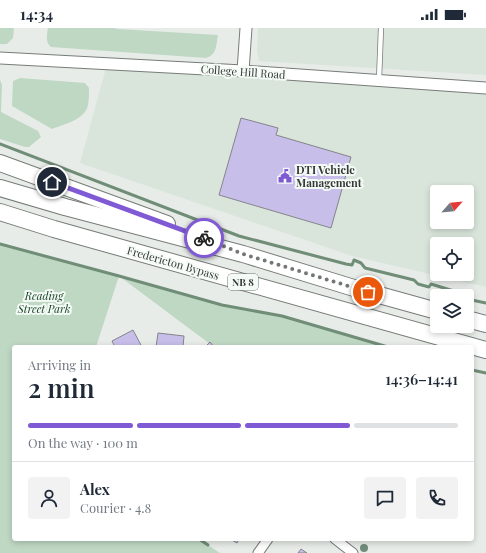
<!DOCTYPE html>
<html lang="en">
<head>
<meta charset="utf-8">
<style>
  :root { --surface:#fff; --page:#f2f2f3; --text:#1f2937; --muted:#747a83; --line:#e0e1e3; --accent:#805ad4 }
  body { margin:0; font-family:"Playfair Display",serif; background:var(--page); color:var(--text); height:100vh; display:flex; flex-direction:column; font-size:15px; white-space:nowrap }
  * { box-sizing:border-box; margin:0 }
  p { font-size:13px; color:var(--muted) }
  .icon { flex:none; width:22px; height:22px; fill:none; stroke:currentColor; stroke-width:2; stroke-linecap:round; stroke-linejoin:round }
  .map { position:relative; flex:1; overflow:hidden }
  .details { position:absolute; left:12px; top:317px; width:462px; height:196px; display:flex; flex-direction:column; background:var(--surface); border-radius:4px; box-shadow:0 2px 6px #0003 }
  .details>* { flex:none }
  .needle { width:26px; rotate:63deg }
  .fabs { position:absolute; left:430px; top:157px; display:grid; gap:8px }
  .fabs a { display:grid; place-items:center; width:44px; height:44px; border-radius:4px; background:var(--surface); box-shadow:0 2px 6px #0003; font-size:20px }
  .pin { position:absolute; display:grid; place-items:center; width:34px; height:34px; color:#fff; margin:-17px; border:2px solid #fff; border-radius:50%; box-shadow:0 1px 4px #0007 }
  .courier { position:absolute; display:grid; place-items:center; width:40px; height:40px; margin:-20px; border:3px solid #805ad4; border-radius:50%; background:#fff; color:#222; box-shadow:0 1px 5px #0007 }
  .headline em { font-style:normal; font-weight:600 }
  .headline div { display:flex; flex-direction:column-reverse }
  .headline { display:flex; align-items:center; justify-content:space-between; height:68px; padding:0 16px }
  h1 { font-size:26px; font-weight:600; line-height:30px }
  .bar { display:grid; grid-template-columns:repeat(4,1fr); gap:6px 4px; align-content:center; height:48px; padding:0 16px }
  .bar i { height:5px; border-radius:3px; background:var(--line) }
  .bar .current { background:var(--accent) }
  .bar p { grid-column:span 4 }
  .line { display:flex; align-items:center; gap:10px; padding:0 16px; border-top:1px solid var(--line) }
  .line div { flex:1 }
  .round { display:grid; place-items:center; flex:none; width:42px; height:42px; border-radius:4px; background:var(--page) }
  .status { display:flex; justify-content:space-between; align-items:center; height:28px; padding:0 20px; background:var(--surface); direction:ltr }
  .status svg { height:11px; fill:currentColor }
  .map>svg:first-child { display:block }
  .built { fill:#d9e5db; fill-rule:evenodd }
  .green { fill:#bfd8c4 }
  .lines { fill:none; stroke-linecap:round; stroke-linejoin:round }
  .stream { stroke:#708d77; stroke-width:3 }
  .building { fill:#c7beea; stroke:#85848a }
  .service-casing { stroke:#777c78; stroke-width:6 }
  .minor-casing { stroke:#777c78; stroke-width:11 }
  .tertiary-casing { stroke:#777c78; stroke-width:13 }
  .motorway-casing { stroke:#777c78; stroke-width:18 }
  .service { stroke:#fff; stroke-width:4.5 }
  .minor { stroke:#fff; stroke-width:9 }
  .tertiary { stroke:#fff; stroke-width:11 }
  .motorway { stroke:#fff; stroke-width:16 }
  .tree { fill:#718c7a }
  .done { stroke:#747875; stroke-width:4; stroke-dasharray:0 7.2 }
  .route { stroke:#805ad4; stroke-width:5 }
  .labels { text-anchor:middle; stroke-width:4; stroke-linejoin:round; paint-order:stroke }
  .shield { fill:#f4faf5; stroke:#6f7370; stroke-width:1 }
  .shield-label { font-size:10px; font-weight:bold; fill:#363937 }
  .street-label { font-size:11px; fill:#363937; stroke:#f4faf5 }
  .poi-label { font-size:11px; font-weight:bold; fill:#363937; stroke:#f4faf5; text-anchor:start }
  .park-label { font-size:11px; font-style:italic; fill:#103e20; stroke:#f4faf5 }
</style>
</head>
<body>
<div class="status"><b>14:34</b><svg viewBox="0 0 49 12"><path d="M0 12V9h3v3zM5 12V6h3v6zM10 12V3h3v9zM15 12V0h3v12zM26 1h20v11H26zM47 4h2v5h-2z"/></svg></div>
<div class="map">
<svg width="486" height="525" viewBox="0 0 486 525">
  <rect width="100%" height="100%" fill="#e7ece8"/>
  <!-- built -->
  <g class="built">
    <path d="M258 0H486V47L259 33 257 24Z"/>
    <path d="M107 36 486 60V259L352 228 80 135ZM437 164H467V194H437ZM437 216H467V246H437Z"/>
  </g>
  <!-- green -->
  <g class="green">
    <path d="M0 0H14L13 10 7 16H0Z"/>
    <path d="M48 0H113L118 1 218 7C216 17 217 27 206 30L51 19C45 14 47 7 48 0Z"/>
    <path d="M20 50 85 55 89 60C89 66 89 72 88 77 85 92 64 96 52 101L12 78 13 53Z"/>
    <path d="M0 52 2 57 1 84 38 103 41 109 29 119H25L0 111Z"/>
    <path d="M0 216 119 248 222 277 282 288 388 319H214L119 248 96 319H14V511H199L220 525H0Z"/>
  </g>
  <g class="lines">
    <!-- stream -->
    <g class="stream">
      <path d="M0 116 239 208 346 236 352 237 354 232 361 235 365 240 414 252 418 256 429 259 431 256 457 264 460 268"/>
      <path d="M0 216 119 248 222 277 282 288 388 319"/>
      <path d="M467 271 486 275"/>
      <path d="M472 342 486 345"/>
      <path d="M199 511 208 517"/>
    </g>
  </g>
  <!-- building -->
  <g class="building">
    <path d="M241 90 278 100 276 107 351 129 331 200 219 167Z"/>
    <path d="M133 302 142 319H115L112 313Z"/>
    <path d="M158 305 184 308 183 319H156Z"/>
    <path d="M210 314 214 319H205Z"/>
    <path d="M230 511H239L237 515Z"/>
    <path d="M301 521 307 525H298Z"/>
  </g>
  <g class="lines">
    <!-- service casing -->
    <g class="service-casing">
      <path id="service" d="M379 52 381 0"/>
    </g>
    <!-- minor casing -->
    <g class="minor-casing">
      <g id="minor">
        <path d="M335 511 353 525"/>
        <path d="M258 525 268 511"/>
      </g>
    </g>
    <!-- tertiary casing -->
    <g class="tertiary-casing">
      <g id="tertiary">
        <path d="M0 30 243 43 486 60"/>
        <path d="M243 43 246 0"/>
      </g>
    </g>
    <!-- motorway casing -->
    <g class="motorway-casing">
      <g id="motorway">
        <path d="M0 135 167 196"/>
        <path d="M0 160 65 179 243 226 354 260 437 283"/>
        <path d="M0 184 54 201 486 322"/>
        <path d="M467 291 486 296"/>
      </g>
    </g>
    <!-- service -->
    <use href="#service" class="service"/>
    <!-- minor -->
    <use href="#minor" class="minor"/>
    <!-- tertiary -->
    <use href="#tertiary" class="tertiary"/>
    <!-- motorway -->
    <use href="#motorway" class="motorway"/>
  </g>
  <!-- trees -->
  <circle class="tree" cx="364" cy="520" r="4"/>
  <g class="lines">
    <!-- done -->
    <path class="done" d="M204 210 243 226 368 264"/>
    <!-- route -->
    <path class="route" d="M52 154 204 210"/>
  </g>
  <!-- icons -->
  <defs>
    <g id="civic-bare" transform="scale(1.08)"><path d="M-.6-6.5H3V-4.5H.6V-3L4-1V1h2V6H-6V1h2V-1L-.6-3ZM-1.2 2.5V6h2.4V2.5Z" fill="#805ad4" stroke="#f4faf5" stroke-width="2.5" paint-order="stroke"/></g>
  </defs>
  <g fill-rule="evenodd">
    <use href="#civic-bare" x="285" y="148"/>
  </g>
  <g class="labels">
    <!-- shield labels -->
    <rect class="shield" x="228" y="246" width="30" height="16" rx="3"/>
    <g class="shield-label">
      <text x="243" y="258">NB 8</text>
    </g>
    <!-- street labels -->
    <g class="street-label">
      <text transform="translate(243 44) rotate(4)" y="4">College Hill Road</text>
      <text transform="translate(173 235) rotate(16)" y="4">Fredericton Bypass</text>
    </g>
    <!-- poi labels -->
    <g class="poi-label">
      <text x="296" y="146">DTI Vehicle<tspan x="296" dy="13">Management</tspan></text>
    </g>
    <!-- park labels -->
    <g class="park-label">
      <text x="44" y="272">Reading<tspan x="44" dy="13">Street Park</tspan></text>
    </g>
  </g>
</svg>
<div class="fabs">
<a><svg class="needle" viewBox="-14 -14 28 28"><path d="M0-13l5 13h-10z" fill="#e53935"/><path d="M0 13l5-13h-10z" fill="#747a83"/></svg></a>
<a><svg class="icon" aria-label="locate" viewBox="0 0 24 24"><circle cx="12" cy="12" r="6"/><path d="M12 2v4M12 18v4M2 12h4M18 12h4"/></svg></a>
<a><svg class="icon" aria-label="layers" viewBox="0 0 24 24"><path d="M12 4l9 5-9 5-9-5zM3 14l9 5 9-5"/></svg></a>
</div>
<div class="pin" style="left:368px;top:264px;background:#ea580c"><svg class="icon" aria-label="bag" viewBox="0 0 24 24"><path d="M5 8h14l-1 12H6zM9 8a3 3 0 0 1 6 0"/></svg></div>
<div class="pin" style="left:52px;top:154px;background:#1f2937"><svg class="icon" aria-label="home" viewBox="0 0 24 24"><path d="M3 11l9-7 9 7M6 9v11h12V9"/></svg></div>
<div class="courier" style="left:204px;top:210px"><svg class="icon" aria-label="bike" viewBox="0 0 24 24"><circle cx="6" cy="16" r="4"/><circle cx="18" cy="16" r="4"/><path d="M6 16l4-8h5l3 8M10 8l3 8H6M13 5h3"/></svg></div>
<section class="details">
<div class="headline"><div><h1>2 min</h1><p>Arriving in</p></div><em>14:36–14:41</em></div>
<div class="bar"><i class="current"></i><i class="current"></i><i class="current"></i><i></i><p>On the way · 100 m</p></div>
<div class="line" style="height:72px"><a class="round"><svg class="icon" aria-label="person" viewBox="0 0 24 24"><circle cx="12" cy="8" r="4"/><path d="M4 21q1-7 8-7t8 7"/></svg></a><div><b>Alex</b><p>Courier · 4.8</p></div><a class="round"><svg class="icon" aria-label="chat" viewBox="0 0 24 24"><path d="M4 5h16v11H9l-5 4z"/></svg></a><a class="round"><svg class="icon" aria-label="phone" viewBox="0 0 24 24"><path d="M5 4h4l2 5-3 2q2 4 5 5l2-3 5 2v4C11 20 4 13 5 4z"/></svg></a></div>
</section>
</div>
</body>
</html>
